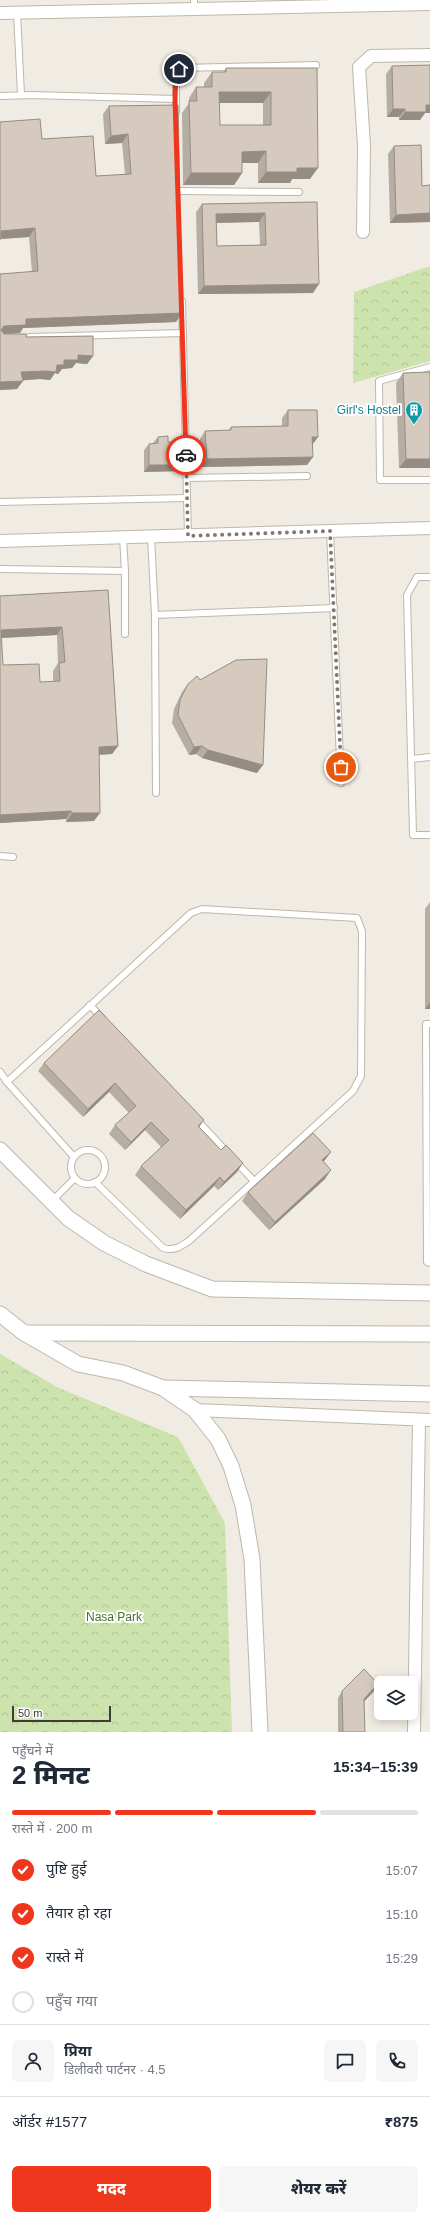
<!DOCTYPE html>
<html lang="hi">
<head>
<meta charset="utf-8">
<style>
  :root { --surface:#fff; --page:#f6f6f7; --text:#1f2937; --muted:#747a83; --line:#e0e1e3; --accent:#ee371d }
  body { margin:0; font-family:Arial,"Noto Sans Devanagari",sans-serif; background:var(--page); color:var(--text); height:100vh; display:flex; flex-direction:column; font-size:15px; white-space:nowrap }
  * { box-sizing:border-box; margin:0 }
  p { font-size:13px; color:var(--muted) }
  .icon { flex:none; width:22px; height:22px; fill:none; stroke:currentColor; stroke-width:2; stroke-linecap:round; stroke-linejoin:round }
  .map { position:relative; height:1732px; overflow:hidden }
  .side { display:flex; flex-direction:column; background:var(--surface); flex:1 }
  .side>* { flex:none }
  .tools { position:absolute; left:374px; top:1676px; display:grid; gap:8px }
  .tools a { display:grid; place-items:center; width:44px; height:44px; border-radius:6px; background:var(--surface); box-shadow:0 2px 10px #0003; font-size:20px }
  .scale { position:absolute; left:12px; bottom:10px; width:99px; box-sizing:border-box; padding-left:4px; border:2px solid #423c34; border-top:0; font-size:11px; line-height:14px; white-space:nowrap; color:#423c34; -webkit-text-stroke:3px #fff; paint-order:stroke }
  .pin { position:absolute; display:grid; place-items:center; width:34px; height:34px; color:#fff; margin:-17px; border:2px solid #fff; border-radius:50%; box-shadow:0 1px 4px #0007 }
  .courier { position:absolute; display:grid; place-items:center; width:40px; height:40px; margin:-20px; border:3px solid #ee371d; border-radius:50%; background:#fff; color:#222; box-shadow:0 1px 5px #0007 }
  .headline em { font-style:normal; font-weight:800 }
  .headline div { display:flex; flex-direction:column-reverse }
  .headline { display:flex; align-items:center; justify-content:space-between; height:68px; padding:0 12px }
  h1 { font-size:26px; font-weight:800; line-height:30px }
  .bar { display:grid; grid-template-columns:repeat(4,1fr); gap:6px 4px; align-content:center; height:48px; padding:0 12px }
  .bar i { height:5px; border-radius:3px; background:var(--line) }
  .bar .on { background:var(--accent) }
  .bar p { grid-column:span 4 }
  .line { display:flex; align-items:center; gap:10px; padding:0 12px; border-top:1px solid var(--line) }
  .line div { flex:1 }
  .round { display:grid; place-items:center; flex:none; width:42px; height:42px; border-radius:6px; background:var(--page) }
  ol { padding:0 12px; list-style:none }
  li { display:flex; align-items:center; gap:12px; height:44px }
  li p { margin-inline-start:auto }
  li .icon { padding:4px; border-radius:50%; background:var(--accent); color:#fff; stroke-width:4 }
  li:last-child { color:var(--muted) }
  li i { width:22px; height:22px; border:2px solid var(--line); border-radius:50% }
  .action { display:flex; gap:8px; margin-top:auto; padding:8px 12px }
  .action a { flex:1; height:46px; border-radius:6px; background:var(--accent); color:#fff; font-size:16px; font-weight:800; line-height:46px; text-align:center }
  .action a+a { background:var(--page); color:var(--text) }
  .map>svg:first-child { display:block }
  .park { fill:url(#park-crowns) }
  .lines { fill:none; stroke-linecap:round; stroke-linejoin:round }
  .service-casing { stroke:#beb7aa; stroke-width:8 }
  .minor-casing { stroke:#beb7aa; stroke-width:14 }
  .tertiary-casing { stroke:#beb7aa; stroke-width:17 }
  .service { stroke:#fff; stroke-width:6 }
  .minor { stroke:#fff; stroke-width:12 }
  .tertiary { stroke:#fff; stroke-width:15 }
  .wall { fill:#b7aea3; fill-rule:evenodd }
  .shaded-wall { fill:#958d84 }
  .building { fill:#d5cabd; stroke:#958d84; fill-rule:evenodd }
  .done { stroke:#7f7a71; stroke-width:4; stroke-dasharray:0 7.2 }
  .route { stroke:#ee371d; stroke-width:5 }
  .labels { text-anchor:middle; stroke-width:4; stroke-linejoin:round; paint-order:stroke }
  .culture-label { font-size:12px; fill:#0d838f; stroke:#fff; text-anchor:end }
  .park-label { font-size:12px; fill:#47702b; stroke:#fff }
</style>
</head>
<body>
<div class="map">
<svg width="430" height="1732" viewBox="0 0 430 1732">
  <defs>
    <pattern id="park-crowns" width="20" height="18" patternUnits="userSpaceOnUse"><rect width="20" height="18" fill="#cde3ae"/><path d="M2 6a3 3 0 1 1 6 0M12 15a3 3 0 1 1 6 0" fill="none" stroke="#b1c496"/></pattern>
  </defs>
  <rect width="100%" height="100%" fill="#f1ece3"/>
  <!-- park -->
  <g class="park">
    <path d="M430 266V361L353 383 354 292Z"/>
    <path d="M0 1354 59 1388 178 1437 225 1523 232 1732H0Z"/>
  </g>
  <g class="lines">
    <!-- service casing -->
    <g class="service-casing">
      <g id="service">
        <path d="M194 0V9"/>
        <path d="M17 12 21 95"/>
        <path d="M0 96 32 95 175 99"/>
        <path d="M176 112V74L181 68 316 65"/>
        <path d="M178 191 299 192"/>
        <path d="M182 301 188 536"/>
        <path d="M30 337 183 333"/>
        <path d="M430 367 379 381 380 480H430"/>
        <path d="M187 478 307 476"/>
        <path d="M0 502 187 498"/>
        <path d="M330 531 341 783"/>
        <path d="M151 537 155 615 334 608"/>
        <path d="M0 569 125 571 123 537"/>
        <path d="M125 571V634"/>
        <path d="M430 577H417L407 595 413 835H430"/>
        <path d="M155 615 156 793"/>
        <path d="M412 759 430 757"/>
        <path d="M0 856 13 857"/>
        <path d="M90 1005 102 1018"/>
        <path d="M430 1024H426L427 1262 430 1263"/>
        <path d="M0 1072 7 1082"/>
        <path d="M197 1120 227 1152"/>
        <circle cx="88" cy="1167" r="17"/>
        <path d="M74 1157 7 1082 191 913 202 909 357 918 362 931 361 1076 353 1091 189 1241C180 1247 174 1251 163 1248L95 1182"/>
        <path d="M236 1162 254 1181"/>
        <path d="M52 1201 75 1178"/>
      </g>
    </g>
    <!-- minor casing -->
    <g class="minor-casing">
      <g id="minor">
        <path d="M0 13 430 4"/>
        <path d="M363 232 364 146 359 67 371 56 430 55"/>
        <path d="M0 541 430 528"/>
        <path d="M195 1410 430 1420"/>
        <path d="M414 1732 419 1420"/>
      </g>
    </g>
    <!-- tertiary casing -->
    <g class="tertiary-casing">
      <g id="tertiary">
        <path d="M0 1150 68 1218 104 1243 146 1264 212 1289 430 1293"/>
        <path d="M0 1314 24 1333 78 1364 123 1373 163 1388 195 1410 218 1439 231 1466 243 1505 252 1559 260 1732"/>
        <path d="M25 1333 430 1334"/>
        <path d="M163 1388 430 1394"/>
      </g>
    </g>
    <!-- service -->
    <use href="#service" class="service"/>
    <!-- minor -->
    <use href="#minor" class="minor"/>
    <!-- tertiary -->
    <use href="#tertiary" class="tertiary"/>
  </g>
  <!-- wall -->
  <g class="wall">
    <path d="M430 65V113H425L420 120H399V117H387L386 74 392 66Z"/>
    <path d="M226 68H317L310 179H292L290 183H258V163H242V173L234 185H183L182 113 189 103V98L196 87H204V83L212 72H223ZM219 103H263V125H220Z"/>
    <path d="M178 105 182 313 176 322 23 328 20 333 6 334H26V337L93 336V356L87 364 76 363 72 368 62 369 58 374 55 373 50 380 40 379 23 380 17 389 0 390V274L32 272 29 237 1 239 0 240V122L40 119 42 139 93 136 96 176 125 174 122 143 105 144 103 114 109 106Z"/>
    <path d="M394 146 422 186 430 185V222L390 223 388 154Z"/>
    <path d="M317 202 313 293 198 294 196 212 202 204ZM259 222 260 245 217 246 216 223Z"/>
    <path d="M430 372V468H399L396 383 403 373Z"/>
    <path d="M288 410 318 437 313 444 307 465 201 467 200 439 205 431 229 430 231 427 282 426V418Z"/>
    <path d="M158 437 168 442 181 471 144 472V450L149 444 153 443Z"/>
    <path d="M108 590 118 746 112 754 99 755 94 821 66 822V819L0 823V596ZM57 635 58 663 53 671V682H40L3 665 1 638Z"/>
    <path d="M188 684 257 773 202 758 196 754 189 755 172 723 174 709 182 692Z"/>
    <path d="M430 902V1009H425V909Z"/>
    <path d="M99 1010 204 1120 199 1127 237 1172 218 1190 214 1186 180 1219 135 1175 141 1166 161 1147 145 1130 125 1150 109 1134 115 1125 129 1113 109 1092 83 1117 38 1071 44 1063Z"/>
    <path d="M331 1152 323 1162 325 1179 269 1230 242 1201 248 1192Z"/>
    <path d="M378 1684 374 1691 364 1701 365 1732H338V1698L342 1691Z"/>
  </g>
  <!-- shaded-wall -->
  <g class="shaded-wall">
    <path d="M219 92H271L263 103H211Z"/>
    <path d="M426 105H430V113H425L420 120H399L405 112Z"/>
    <path d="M393 109H405L399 117H387Z"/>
    <path d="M128 134 122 143 105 144 111 136Z"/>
    <path d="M266 151 258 163H234L242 152Z"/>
    <path d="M297 168H318L310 179H292L290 183H258L266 172Z"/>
    <path d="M191 173H242L234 185H183Z"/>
    <path d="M265 213 259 222 210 223 216 214Z"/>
    <path d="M430 213V222L390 223 396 215Z"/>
    <path d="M35 228 29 237 0 239 1 231Z"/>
    <path d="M319 284 313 293 198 294 204 286Z"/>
    <path d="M182 313 176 322 23 328 20 333 0 334 4 326 26 319Z"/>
    <path d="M78 355 93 356 87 364 76 363 72 368 62 369 58 374 55 373 50 380 40 379 16 381 21 372 46 371 64 360Z"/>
    <path d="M23 381 17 389 0 390V382Z"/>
    <path d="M312 437H318L312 445Z"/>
    <path d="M313 457 307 465 201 467 207 459Z"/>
    <path d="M406 459H430V468H399Z"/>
    <path d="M149 465H185L181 471 144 472Z"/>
    <path d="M62 627 57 635 0 638 1 630Z"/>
    <path d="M118 746 112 754 93 755 99 747Z"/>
    <path d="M202 746 196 754 189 755 194 747Z"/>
    <path d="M208 750 263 765 257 773 202 758Z"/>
    <path d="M71 811 66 819 0 823V815Z"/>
    <path d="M72 813H100L94 821 66 822Z"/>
    <path d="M430 1002V1009H425Z"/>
    <path d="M115 1083 109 1092 83 1117 88 1109Z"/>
    <path d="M204 1120 198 1128V1126Z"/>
    <path d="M151 1122 145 1130 125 1150 131 1142Z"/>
    <path d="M331 1152 325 1160 316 1168 322 1160Z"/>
    <path d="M243 1163 237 1172 218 1190 224 1182Z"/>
    <path d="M331 1170 325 1179 269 1230 275 1222Z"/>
    <path d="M220 1177 214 1186 180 1219 186 1210Z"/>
    <path d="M378 1684 374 1691 360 1706 364 1699Z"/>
  </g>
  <!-- building -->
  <g class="building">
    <path d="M430 65V105H426V112H405V109H393L392 66Z"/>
    <path d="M226 68H317L318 168H297V172H266V151L242 152V173H191L189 101H197L196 87H212V72H226ZM219 92H271V125H220Z"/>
    <path d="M178 105 182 313 26 319V325L4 326 1 330 4 334H26V337L93 336V356L78 355V360H64V365H57L56 372 46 371 21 372 23 381 0 382V274L38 271 35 228 1 231V239H0V122L40 119 42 139 93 136 96 176 131 174 128 134 111 136 109 106Z"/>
    <path d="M421 145 422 186 430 185V213L396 215 394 146Z"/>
    <path d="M317 202 319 284 204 286 202 204ZM265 213 266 245 217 246 216 214Z"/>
    <path d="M430 372V459H406L403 373Z"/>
    <path d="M288 410H317L318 437H312L313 457 207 459 205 431 231 430V427L288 426Z"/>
    <path d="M168 436V442H185V465H149V444L158 443V437Z"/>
    <path d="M108 590 118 746 99 747 100 813H72L71 811 0 815V596ZM62 627 65 662 59 663 60 681 40 682 39 664 3 665 1 630Z"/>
    <path d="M267 659 263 765 208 750 202 746 194 747 178 715 180 700 188 684 197 676 200 680 236 660Z"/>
    <path d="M99 1010 204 1120 198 1126 221 1150 226 1145 243 1163 224 1182 220 1177 186 1210 141 1166 169 1140 151 1122 131 1142 115 1125 136 1106 115 1083 88 1109 44 1063Z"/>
    <path d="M313 1133 331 1152 322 1160 331 1170 275 1222 248 1192Z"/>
    <path d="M364 1669 378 1684 364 1699 365 1732H343L342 1691Z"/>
  </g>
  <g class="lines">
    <!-- done -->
    <path class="done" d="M186 455 188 536 330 531 341 767"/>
    <!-- route -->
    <path class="route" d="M179 69 176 74 175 99 186 455"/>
  </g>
  <!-- icons -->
  <defs>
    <g id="building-pin" transform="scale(0.9)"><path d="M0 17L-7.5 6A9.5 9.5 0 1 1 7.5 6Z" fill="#0f9aa8" stroke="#fff"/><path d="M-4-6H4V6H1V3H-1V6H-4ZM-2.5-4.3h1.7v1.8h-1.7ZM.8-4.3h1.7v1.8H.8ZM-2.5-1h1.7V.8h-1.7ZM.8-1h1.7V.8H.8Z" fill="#fff"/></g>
  </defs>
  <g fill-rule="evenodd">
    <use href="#building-pin" x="414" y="410"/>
  </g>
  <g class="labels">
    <!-- culture labels -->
    <g class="culture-label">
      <text x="401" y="414">Girl's Hostel</text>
    </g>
    <!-- park labels -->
    <g class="park-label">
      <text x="114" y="1621">Nasa Park</text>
    </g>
  </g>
</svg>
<div class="tools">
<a><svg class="icon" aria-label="layers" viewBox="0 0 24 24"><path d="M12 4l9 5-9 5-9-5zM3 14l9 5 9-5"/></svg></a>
</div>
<div class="scale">50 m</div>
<div class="pin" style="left:341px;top:767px;background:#ea580c"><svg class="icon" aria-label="bag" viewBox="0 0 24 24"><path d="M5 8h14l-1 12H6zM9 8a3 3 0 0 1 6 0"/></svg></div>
<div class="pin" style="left:179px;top:69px;background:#1f2937"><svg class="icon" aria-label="home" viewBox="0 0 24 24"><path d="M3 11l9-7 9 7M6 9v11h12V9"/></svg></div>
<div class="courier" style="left:186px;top:455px"><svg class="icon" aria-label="car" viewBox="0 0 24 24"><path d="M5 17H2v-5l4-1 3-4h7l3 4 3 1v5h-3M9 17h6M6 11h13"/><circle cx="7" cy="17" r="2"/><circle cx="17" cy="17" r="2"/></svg></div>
</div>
<section class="side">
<div class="headline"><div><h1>2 मिनट</h1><p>पहुँचने में</p></div><em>15:34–15:39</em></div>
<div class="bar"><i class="on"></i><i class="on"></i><i class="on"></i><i></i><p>रास्ते में · 200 m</p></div>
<ol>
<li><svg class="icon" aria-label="check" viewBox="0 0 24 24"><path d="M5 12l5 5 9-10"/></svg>पुष्टि हुई<p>15:07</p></li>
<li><svg class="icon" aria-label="check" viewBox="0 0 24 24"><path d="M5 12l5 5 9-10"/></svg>तैयार हो रहा<p>15:10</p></li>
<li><svg class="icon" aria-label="check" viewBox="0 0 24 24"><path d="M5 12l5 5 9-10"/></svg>रास्ते में<p>15:29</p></li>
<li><i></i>पहुँच गया</li>
</ol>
<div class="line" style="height:72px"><a class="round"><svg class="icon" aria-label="person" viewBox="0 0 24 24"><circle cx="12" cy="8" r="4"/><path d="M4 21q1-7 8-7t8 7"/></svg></a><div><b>प्रिया</b><p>डिलीवरी पार्टनर · 4.5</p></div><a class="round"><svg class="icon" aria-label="chat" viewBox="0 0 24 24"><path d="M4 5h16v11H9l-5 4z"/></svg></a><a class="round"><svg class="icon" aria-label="phone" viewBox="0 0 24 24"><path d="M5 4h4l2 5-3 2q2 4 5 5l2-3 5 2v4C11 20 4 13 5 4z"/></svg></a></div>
<div class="line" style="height:52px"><div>ऑर्डर #1577</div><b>₹875</b></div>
<div class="action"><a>मदद</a><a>शेयर करें</a></div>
</section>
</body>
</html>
